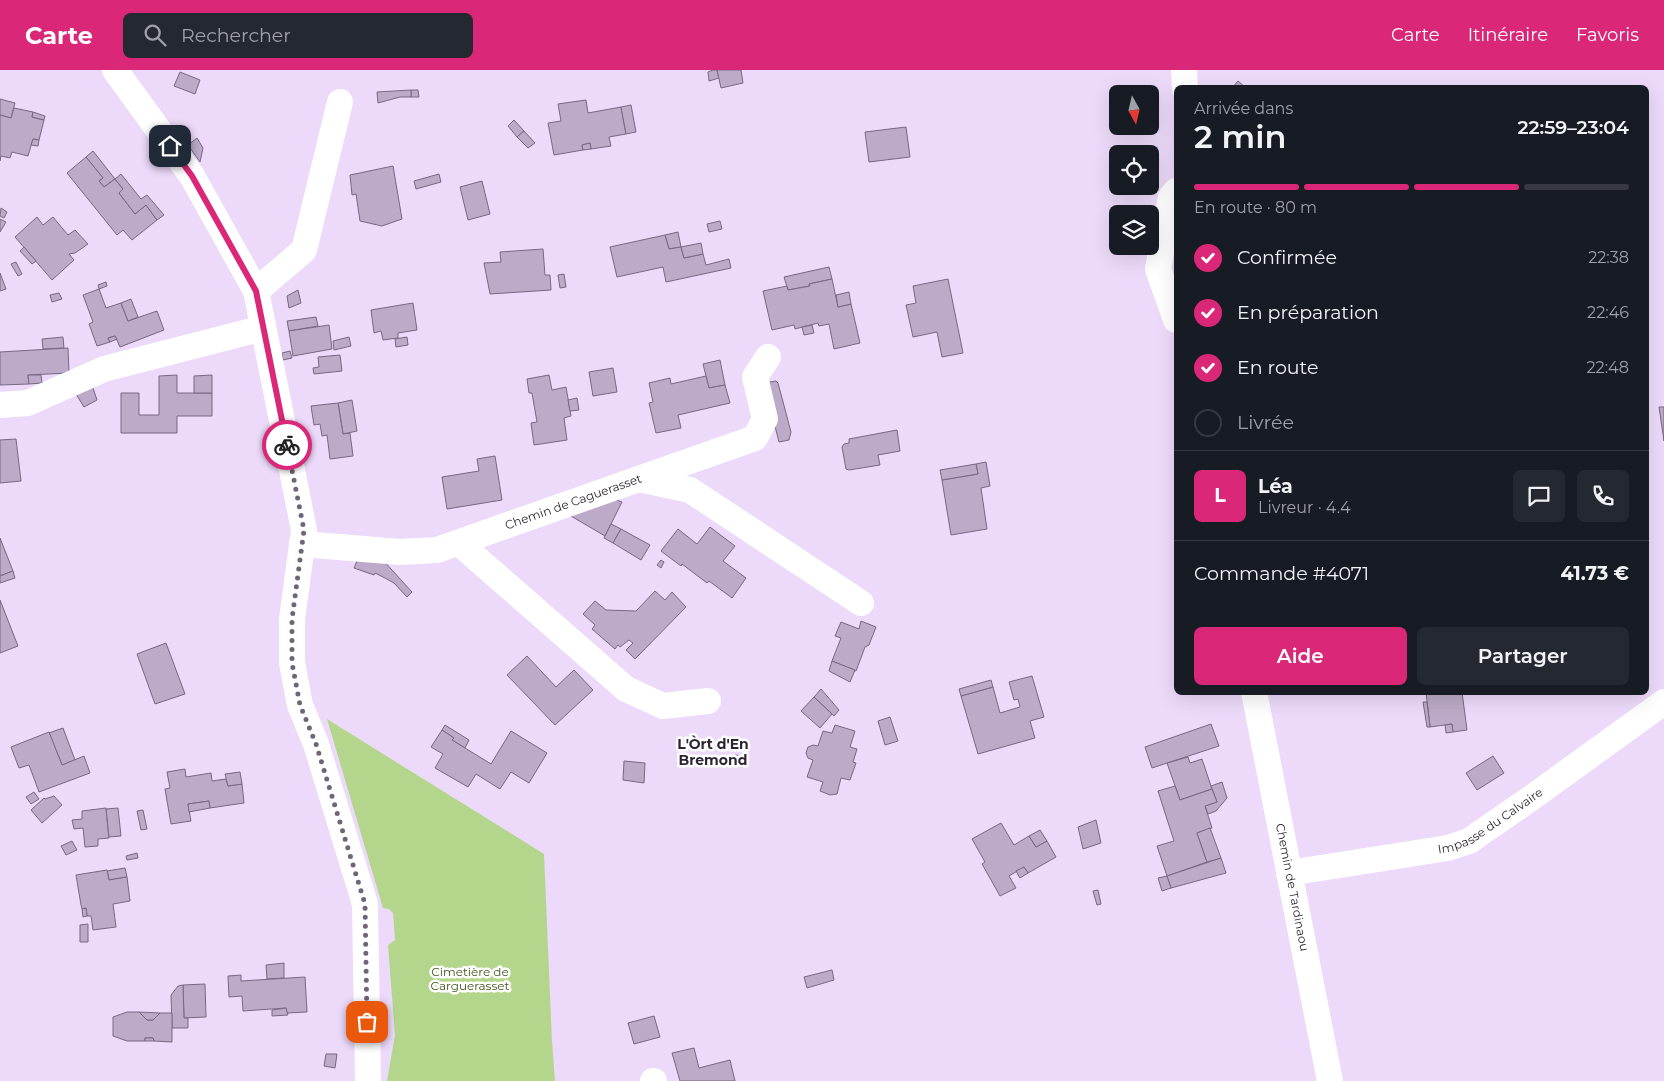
<!DOCTYPE html>
<html lang="fr">
<head>
<meta charset="utf-8">
<style>
  :root { --surface:#171b24; --page:#242831; --text:#f1f3f6; --muted:#9ea1a6; --line:#363941; --accent:#db2777 }
  body { margin:0; font-family:Montserrat,sans-serif; background:var(--page); color:var(--text); height:100vh; display:flex; flex-direction:column; font-size:19px; white-space:nowrap }
  * { box-sizing:border-box; margin:0 }
  p { font-size:16px; color:var(--muted) }
  .icon { flex:none; width:28px; height:28px; fill:none; stroke:currentColor; stroke-width:2; stroke-linecap:round; stroke-linejoin:round }
  .map { position:relative; flex:1; overflow:hidden }
  .sheet { position:absolute; left:1174px; top:15px; width:475px; height:610px; display:flex; flex-direction:column; background:var(--surface); border-radius:8px; box-shadow:0 5px 20px #0002 }
  .sheet>* { flex:none }
  .needle { width:32px; rotate:172deg }
  .buttons { position:absolute; left:1109px; top:15px; display:grid; gap:10px }
  .buttons a { display:grid; place-items:center; width:50px; height:50px; border-radius:8px; background:var(--surface); box-shadow:0 5px 20px #0002; font-size:25px }
  .pin { position:absolute; display:grid; place-items:center; width:42px; height:42px; color:#fff; margin:-21px; border-radius:10px; box-shadow:0 2px 8px #0006 }
  .courier { position:absolute; display:grid; place-items:center; width:50px; height:50px; margin:-25px; border:4px solid #db2777; border-radius:50%; background:#fff; color:#222; box-shadow:0 1px 6px #0007 }
  .headline em { font-style:normal; font-weight:600 }
  .headline div { display:flex; flex-direction:column-reverse }
  .headline { display:flex; align-items:center; justify-content:space-between; height:85px; padding:0 20px }
  h1 { font-size:32px; font-weight:600; line-height:38px }
  .bar { display:grid; grid-template-columns:repeat(4,1fr); gap:8px 5px; align-content:center; height:60px; padding:0 20px }
  .bar i { height:6px; border-radius:4px; background:var(--line) }
  .bar .on { background:var(--accent) }
  .bar p { grid-column:span 4 }
  .line { display:flex; align-items:center; gap:12px; padding:0 20px; border-top:1px solid var(--line) }
  .line div { flex:1 }
  .round { display:grid; place-items:center; flex:none; width:52px; height:52px; border-radius:8px; background:var(--page) }
  ol { padding:0 20px; list-style:none }
  li { display:flex; align-items:center; gap:15px; height:55px }
  li p { margin-inline-start:auto }
  li .icon { padding:5px; border-radius:50%; background:var(--accent); color:#fff; stroke-width:4 }
  li:last-child { color:var(--muted) }
  li i { width:28px; height:28px; border:2px solid var(--line); border-radius:50% }
  .cta { display:flex; gap:10px; margin-top:auto; padding:10px 20px }
  .cta a { flex:1; height:58px; border-radius:8px; background:var(--accent); color:#fff; font-size:20px; font-weight:600; line-height:58px; text-align:center }
  .cta a+a { background:var(--page); color:var(--text) }
  header { display:flex; align-items:center; gap:30px; box-sizing:border-box; height:70px; padding:0 25px; background:var(--accent); color:#fff }
  header strong { font-size:24px }
  nav { display:flex; gap:28px; margin-inline-start:auto; font-size:18px }
  .search { width:350px; height:45px; background:var(--page); display:flex; align-items:center; gap:12px; box-sizing:border-box; padding:0 18px; border-radius:8px; color:var(--muted); font-size:19px }
  .map>svg:first-child { display:block }
  .green { fill:#b4d68c }
  .building { fill:#bcaac8; stroke:#786783 }
  .lines { fill:none; stroke-linecap:round; stroke-linejoin:round }
  .minor { stroke:#fff; stroke-width:26 }
  .done { stroke:#706578; stroke-width:5; stroke-dasharray:0 9 }
  .route { stroke:#db2777; stroke-width:6 }
  .labels { text-anchor:middle; stroke-width:5; stroke-linejoin:round; paint-order:stroke }
  .street-label { font-size:12px; fill:#2d2632; stroke:#fff }
  .park-label { font-size:12px; fill:#3c541a; stroke:#fff }
  .neighbourhood-label { font-size:14px; font-weight:bold; fill:#2d2632; stroke:#fff }
</style>
</head>
<body>
<header>
<strong>Carte</strong>
<div class="search"><svg class="icon" aria-label="search" viewBox="0 0 24 24"><circle cx="10" cy="10" r="6"/><path d="M15 15l6 6"/></svg>Rechercher</div>
<nav><a>Carte</a><a>Itinéraire</a><a>Favoris</a></nav>
</header>
<div class="map">
<svg width="1664" height="1011" viewBox="0 0 1664 1011">
  <rect width="100%" height="100%" fill="#eddafa"/>
  <!-- green -->
  <path class="green" d="M327 649 544 784 552 971 555 1011H387L395 965 388 875 395 870 393 843 389 839 383 838Z"/>
  <!-- building -->
  <g class="building">
    <path d="M713 0H717L719 8 709 11 708 2Z"/>
    <path d="M717 0H741L743 13 721 18Z"/>
    <path d="M180 2 200 10 195 24 174 16Z"/>
    <path d="M1238 11 1246 18H1232Z"/>
    <path d="M411 20H418L419 27H411Z"/>
    <path d="M411 20V27H400L378 33 377 22Z"/>
    <path d="M0 29 15 33 11 48 0 45Z"/>
    <path d="M586 30 588 43 621 37 626 64 609 67 611 76 591 79 590 73 582 75 583 80 554 85 548 53 561 51 558 34Z"/>
    <path d="M631 35 636 62 626 64 621 37Z"/>
    <path d="M14 38 33 42 32 47 44 50 39 70 33 69 28 86 12 82 10 88 1 86 0 91V45L11 48Z"/>
    <path d="M33 42 45 46 44 50 32 47Z"/>
    <path d="M514 50 524 61 517 67 508 56Z"/>
    <path d="M906 57 910 87 869 92 865 62Z"/>
    <path d="M524 61 535 73 528 78 517 67Z"/>
    <path d="M197 68 203 78 200 92 188 75Z"/>
    <path d="M33 69 39 70 38 76 31 75Z"/>
    <path d="M590 73 591 79 583 80 582 75Z"/>
    <path d="M93 81 115 109 104 117 99 111 103 108 86 87Z"/>
    <path d="M86 87 103 108 99 111 104 117 115 109 123 119 119 123 135 144 146 135 157 150 132 170 123 160 117 165 67 103Z"/>
    <path d="M393 96 402 149 382 156 360 151 356 124 352 125 350 105Z"/>
    <path d="M121 104 141 129 147 125 164 145 157 150 146 135 135 144 119 123 123 119 115 109Z"/>
    <path d="M439 104 441 112 416 119 414 111Z"/>
    <path d="M482 111 490 144 468 150 460 117Z"/>
    <path d="M1 138 7 142 4 148 0 146Z"/>
    <path d="M37 147 43 155 53 147 68 165 75 160 88 174 75 183 69 184 74 190 52 210 15 167Z"/>
    <path d="M0 149 6 152 0 162Z"/>
    <path d="M720 151 722 159 709 162 707 154Z"/>
    <path d="M678 162 681 177 669 179 665 165Z"/>
    <path d="M665 165 669 179 681 177 684 188 703 184 706 195 729 189 731 198 666 212 663 197 617 207 610 177Z"/>
    <path d="M701 173 703 184 684 188 681 177Z"/>
    <path d="M24 177 36 191 32 194 20 181Z"/>
    <path d="M543 179 545 205H550L551 220 490 224 484 193 501 192 500 182Z"/>
    <path d="M16 192 22 204 18 206 11 194Z"/>
    <path d="M829 197 832 209 809 214 810 216 788 220 784 207Z"/>
    <path d="M0 203 6 219 0 221Z"/>
    <path d="M564 204 566 217 560 218 558 205Z"/>
    <path d="M832 209 838 237 851 234 860 273 834 279 829 254 819 256 818 253 795 259 794 255 772 260 763 221 787 216 788 220 810 216 809 214Z"/>
    <path d="M948 209 963 283 942 287 937 262 913 267 906 235 916 233 913 216Z"/>
    <path d="M106 212 107 216 99 219 98 215Z"/>
    <path d="M99 219 106 238 121 233 128 251 157 241 164 260 120 277 115 266 108 268 110 272 97 276 89 254 93 252 83 225Z"/>
    <path d="M298 220 301 233 289 238 287 226Z"/>
    <path d="M849 222 851 234 838 237 836 225Z"/>
    <path d="M59 223 62 229 52 232 50 225Z"/>
    <path d="M131 229 138 247 128 251 121 233Z"/>
    <path d="M413 233 417 260 398 263V268L383 270 381 261 374 263 371 240Z"/>
    <path d="M316 247 318 256 289 261 287 251Z"/>
    <path d="M329 255 332 279 293 286 289 261Z"/>
    <path d="M812 255 814 263 804 265 802 257Z"/>
    <path d="M115 266 117 269 110 272 108 268Z"/>
    <path d="M63 267 64 278 43 279 42 269Z"/>
    <path d="M349 267 351 276 334 280 333 271Z"/>
    <path d="M407 267 408 275 396 277 395 269Z"/>
    <path d="M68 278 69 303 28 305 29 314 0 315V282Z"/>
    <path d="M290 281 292 288 283 290 282 283Z"/>
    <path d="M340 285 342 301 314 304 313 298 319 297 318 287Z"/>
    <path d="M720 290 725 315 709 318 703 294Z"/>
    <path d="M613 298 617 322 593 326 589 302Z"/>
    <path d="M28 305H41L42 313 29 314Z"/>
    <path d="M177 305V323H212V346H177V363H121V323H139V345H159V306Z"/>
    <path d="M212 305V323H194V306Z"/>
    <path d="M549 305 552 320 566 317 571 346 564 348 567 370 534 375 531 353 537 352 532 323H529L527 309Z"/>
    <path d="M706 306 709 318 725 315 730 333 678 345 681 358 656 363 649 333 653 332 649 313 670 308 671 314Z"/>
    <path d="M776 311 778 313 791 362 789 370 779 372 764 313Z"/>
    <path d="M92 315 97 330 84 337 76 324Z"/>
    <path d="M577 328 579 340 570 341 568 330Z"/>
    <path d="M352 330 357 361 343 364 338 333Z"/>
    <path d="M338 333 343 364 350 363 353 386 330 389 327 365 322 366 320 354 314 355 311 336Z"/>
    <path d="M1659 337H1664V371Z"/>
    <path d="M897 360 900 381 878 385 880 395 849 400 846 399 842 377 844 374 849 373V369Z"/>
    <path d="M16 369 21 411 0 413V370Z"/>
    <path d="M495 386 502 430 447 439 442 407 479 401 477 389Z"/>
    <path d="M986 392 990 416 981 418 987 459 951 465 942 410 978 404 976 394Z"/>
    <path d="M976 394 978 404 942 410 940 400Z"/>
    <path d="M606 426 622 432 605 466 571 446Z"/>
    <path d="M611 454 621 459 613 473 604 468Z"/>
    <path d="M710 457 735 476 723 491 746 508 732 528 709 511 707 513 682 494 681 496 661 481 678 459 697 474Z"/>
    <path d="M621 459 650 475 641 490 613 473Z"/>
    <path d="M0 468 13 501 0 506Z"/>
    <path d="M361 481 382 489 412 522 407 527 394 513 385 508 375 503 374 505 354 498Z"/>
    <path d="M661 490 664 492 661 498 657 495Z"/>
    <path d="M13 501 15 508 0 513V506Z"/>
    <path d="M655 521 665 530 672 522 686 537 635 589 626 580 633 573 629 570 620 577 618 575 615 579 592 559 595 555 583 544 595 531 606 540 636 541Z"/>
    <path d="M0 530 18 576 0 583Z"/>
    <path d="M861 551 876 557 869 575 865 577 856 601 832 591 841 568 835 566 841 552 859 559Z"/>
    <path d="M166 573 185 624 155 634 137 584Z"/>
    <path d="M527 586 556 617 574 600 593 620 555 655 507 605Z"/>
    <path d="M832 591 855 600 850 612 829 601Z"/>
    <path d="M1032 606 1044 647 1030 651 1035 668 978 684 961 626 993 617 1000 643 1020 637 1018 629 1014 630 1009 612Z"/>
    <path d="M991 610 993 617 961 626 959 619Z"/>
    <path d="M821 619 839 640 834 646 814 627Z"/>
    <path d="M1426 622H1462L1467 660 1453 662 1452 654 1430 657Z"/>
    <path d="M814 627 832 644 820 658 801 641Z"/>
    <path d="M1423 632H1427L1430 657H1427Z"/>
    <path d="M890 647 898 671 885 675 878 651Z"/>
    <path d="M1211 654 1219 676 1152 698 1145 677Z"/>
    <path d="M1452 654 1453 662 1446 663 1445 655Z"/>
    <path d="M445 655 469 670 465 678 452 670 454 668 442 660Z"/>
    <path d="M835 655 855 661 850 677 857 679 853 692 856 693 850 710 841 708 837 724 830 725 820 721 823 712 807 707 813 690 808 688 806 683 808 677 813 675 818 676 823 661 832 663Z"/>
    <path d="M63 658 75 690 62 695 49 663Z"/>
    <path d="M442 660 454 668 452 670 491 694 511 661 547 683 529 713 511 702 500 719 476 704 468 717 435 698 443 684 431 677Z"/>
    <path d="M49 662 62 695 84 686 90 703 39 722 29 695 19 698 11 677Z"/>
    <path d="M735 685 744 686 743 697 734 696Z"/>
    <path d="M1493 686 1504 703 1477 720 1466 703Z"/>
    <path d="M1188 687 1190 693 1202 689 1212 719 1180 730 1167 693Z"/>
    <path d="M624 691 645 693 644 713 623 710Z"/>
    <path d="M185 699 186 707 211 703 212 711 226 709 228 716 242 714 244 733 210 738 209 731 188 734 191 751 171 754 165 719 170 718 167 702Z"/>
    <path d="M240 702 242 714 228 716 225 704Z"/>
    <path d="M1222 712 1227 728 1216 741 1208 744 1205 736 1217 732 1211 716Z"/>
    <path d="M1175 716 1180 730 1212 719 1217 732 1205 736 1212 758 1197 763 1207 792 1167 806 1157 776 1174 771 1158 721Z"/>
    <path d="M34 722 39 729 31 734 26 727Z"/>
    <path d="M54 726 62 735 42 753 31 740 44 728 45 729Z"/>
    <path d="M209 731 210 738 189 742 188 734Z"/>
    <path d="M106 738 109 768 98 769V776L85 777 83 758 74 759 72 750 82 749V741Z"/>
    <path d="M118 738 121 766 109 767 106 739Z"/>
    <path d="M143 740 147 759 141 760 137 741Z"/>
    <path d="M1096 750 1101 773 1083 779 1078 757Z"/>
    <path d="M1001 753 1014 775 1029 766 1036 777 1047 771 1056 787 1028 803 1024 797 1009 806 1016 818 1000 826 982 794 985 792 972 769Z"/>
    <path d="M1210 758 1221 788 1207 792 1197 763Z"/>
    <path d="M1040 760 1047 771 1036 777 1029 766Z"/>
    <path d="M72 771 77 780 66 785 61 776Z"/>
    <path d="M137 783 138 788 127 790 126 786Z"/>
    <path d="M1221 788 1226 803 1171 818 1167 806Z"/>
    <path d="M1024 797 1028 803 1020 808 1016 801Z"/>
    <path d="M125 798 127 807 109 810 107 801Z"/>
    <path d="M107 800 109 810 127 807 130 831 113 834 116 857 93 860 91 846H87L86 838 82 839 81 835 76 805Z"/>
    <path d="M1167 806 1171 818 1162 821 1158 808Z"/>
    <path d="M1098 820 1101 834 1097 835 1093 821Z"/>
    <path d="M86 838 87 846 83 847 82 839Z"/>
    <path d="M88 854V872H80V855Z"/>
    <path d="M284 893V908L267 909 266 895Z"/>
    <path d="M832 900 834 910 807 918 804 907Z"/>
    <path d="M241 905V911L305 907 307 942 287 943 286 938 243 941 242 926 229 927 228 906Z"/>
    <path d="M205 914 206 947 184 948 183 915Z"/>
    <path d="M183 915 184 948H188V958H172L171 925 178 916Z"/>
    <path d="M286 938 288 945 272 946V940Z"/>
    <path d="M127 942H139L147 950H153L160 943H172V972L154 971 153 968H145V971H127L113 966V947Z"/>
    <path d="M139 942 160 943 153 950H147Z"/>
    <path d="M654 946 660 967 634 974 628 953Z"/>
    <path d="M145 968H153L154 971H145Z"/>
    <path d="M694 978 699 998 730 990 735 1011H680L672 983Z"/>
    <path d="M326 984H337L335 998 324 996Z"/>
  </g>
  <g class="lines">
    <!-- minor -->
    <g class="minor">
      <path d="M115 0 192 106 256 221 304 460 292 549V593L300 635 316 674 365 834 368 1011"/>
      <path d="M1184 0 1185 18"/>
      <path d="M1176 121 1171 127 1158 199 1176 250"/>
      <path d="M256 221 304 180 340 32"/>
      <path d="M0 335 28 333 104 299 263 258"/>
      <path d="M639 409 690 420 861 533"/>
      <path d="M459 473 626 619 663 636 708 631"/>
      <path id="s1" d="M302 474 400 482 437 480 755 368 765 349 755 307 768 287"/>
      <path id="s2" d="M1254 622 1330 1011"/>
      <path id="s3" d="M1289 803 1448 778 1469 771 1527 731 1664 632"/>
      <path d="M653 1011H654"/>
    </g>
  </g>
  <g class="lines">
    <!-- done -->
    <path class="done" d="M287 375 304 460 292 549V593L300 635 316 674 365 834 367 952"/>
    <!-- route -->
    <path class="route" d="M170 76 192 106 256 221 287 375"/>
  </g>
  <g class="labels">
    <!-- street labels -->
    <g class="street-label">
      <text dy="4" stroke="none"><textPath href="#s1" startOffset="280">Chemin de Caguerasset</textPath></text>
      <text dy="4" stroke="none"><textPath href="#s3" startOffset="211">Impasse du Calvaire</textPath></text>
      <text dy="4" stroke="none"><textPath href="#s2" startOffset="199">Chemin de Tardinaou</textPath></text>
    </g>
    <!-- park labels -->
    <g class="park-label">
      <text x="470" y="906">Cimetière de<tspan x="470" dy="14">Carguerasset</tspan></text>
    </g>
    <!-- neighbourhood labels -->
    <g class="neighbourhood-label">
      <text x="713" y="679">L'Òrt d'En<tspan x="713" dy="16">Bremond</tspan></text>
    </g>
  </g>
</svg>
<div class="buttons">
<a><svg class="needle" viewBox="-14 -14 28 28"><path d="M0-13l5 13h-10z" fill="#e53935"/><path d="M0 13l5-13h-10z" fill="#9ea1a6"/></svg></a>
<a><svg class="icon" aria-label="locate" viewBox="0 0 24 24"><circle cx="12" cy="12" r="6"/><path d="M12 2v4M12 18v4M2 12h4M18 12h4"/></svg></a>
<a><svg class="icon" aria-label="layers" viewBox="0 0 24 24"><path d="M12 4l9 5-9 5-9-5zM3 14l9 5 9-5"/></svg></a>
</div>
<div class="pin" style="left:367px;top:952px;background:#ea580c"><svg class="icon" aria-label="bag" viewBox="0 0 24 24"><path d="M5 8h14l-1 12H6zM9 8a3 3 0 0 1 6 0"/></svg></div>
<div class="pin" style="left:170px;top:76px;background:#1f2937"><svg class="icon" aria-label="home" viewBox="0 0 24 24"><path d="M3 11l9-7 9 7M6 9v11h12V9"/></svg></div>
<div class="courier" style="left:287px;top:375px"><svg class="icon" aria-label="bike" viewBox="0 0 24 24"><circle cx="6" cy="16" r="4"/><circle cx="18" cy="16" r="4"/><path d="M6 16l4-8h5l3 8M10 8l3 8H6M13 5h3"/></svg></div>
<section class="sheet">
<div class="headline"><div><h1>2 min</h1><p>Arrivée dans</p></div><em>22:59–23:04</em></div>
<div class="bar"><i class="on"></i><i class="on"></i><i class="on"></i><i></i><p>En route · 80 m</p></div>
<ol>
<li><svg class="icon" aria-label="check" viewBox="0 0 24 24"><path d="M5 12l5 5 9-10"/></svg>Confirmée<p>22:38</p></li>
<li><svg class="icon" aria-label="check" viewBox="0 0 24 24"><path d="M5 12l5 5 9-10"/></svg>En préparation<p>22:46</p></li>
<li><svg class="icon" aria-label="check" viewBox="0 0 24 24"><path d="M5 12l5 5 9-10"/></svg>En route<p>22:48</p></li>
<li><i></i>Livrée</li>
</ol>
<div class="line" style="height:90px"><b class="round" style="background:var(--accent);color:#fff">L</b><div><b>Léa</b><p>Livreur · 4.4</p></div><a class="round"><svg class="icon" aria-label="chat" viewBox="0 0 24 24"><path d="M4 5h16v11H9l-5 4z"/></svg></a><a class="round"><svg class="icon" aria-label="phone" viewBox="0 0 24 24"><path d="M5 4h4l2 5-3 2q2 4 5 5l2-3 5 2v4C11 20 4 13 5 4z"/></svg></a></div>
<div class="line" style="height:65px"><div>Commande #4071</div><b>41.73 €</b></div>
<div class="cta"><a>Aide</a><a>Partager</a></div>
</section>
</div>
</body>
</html>
